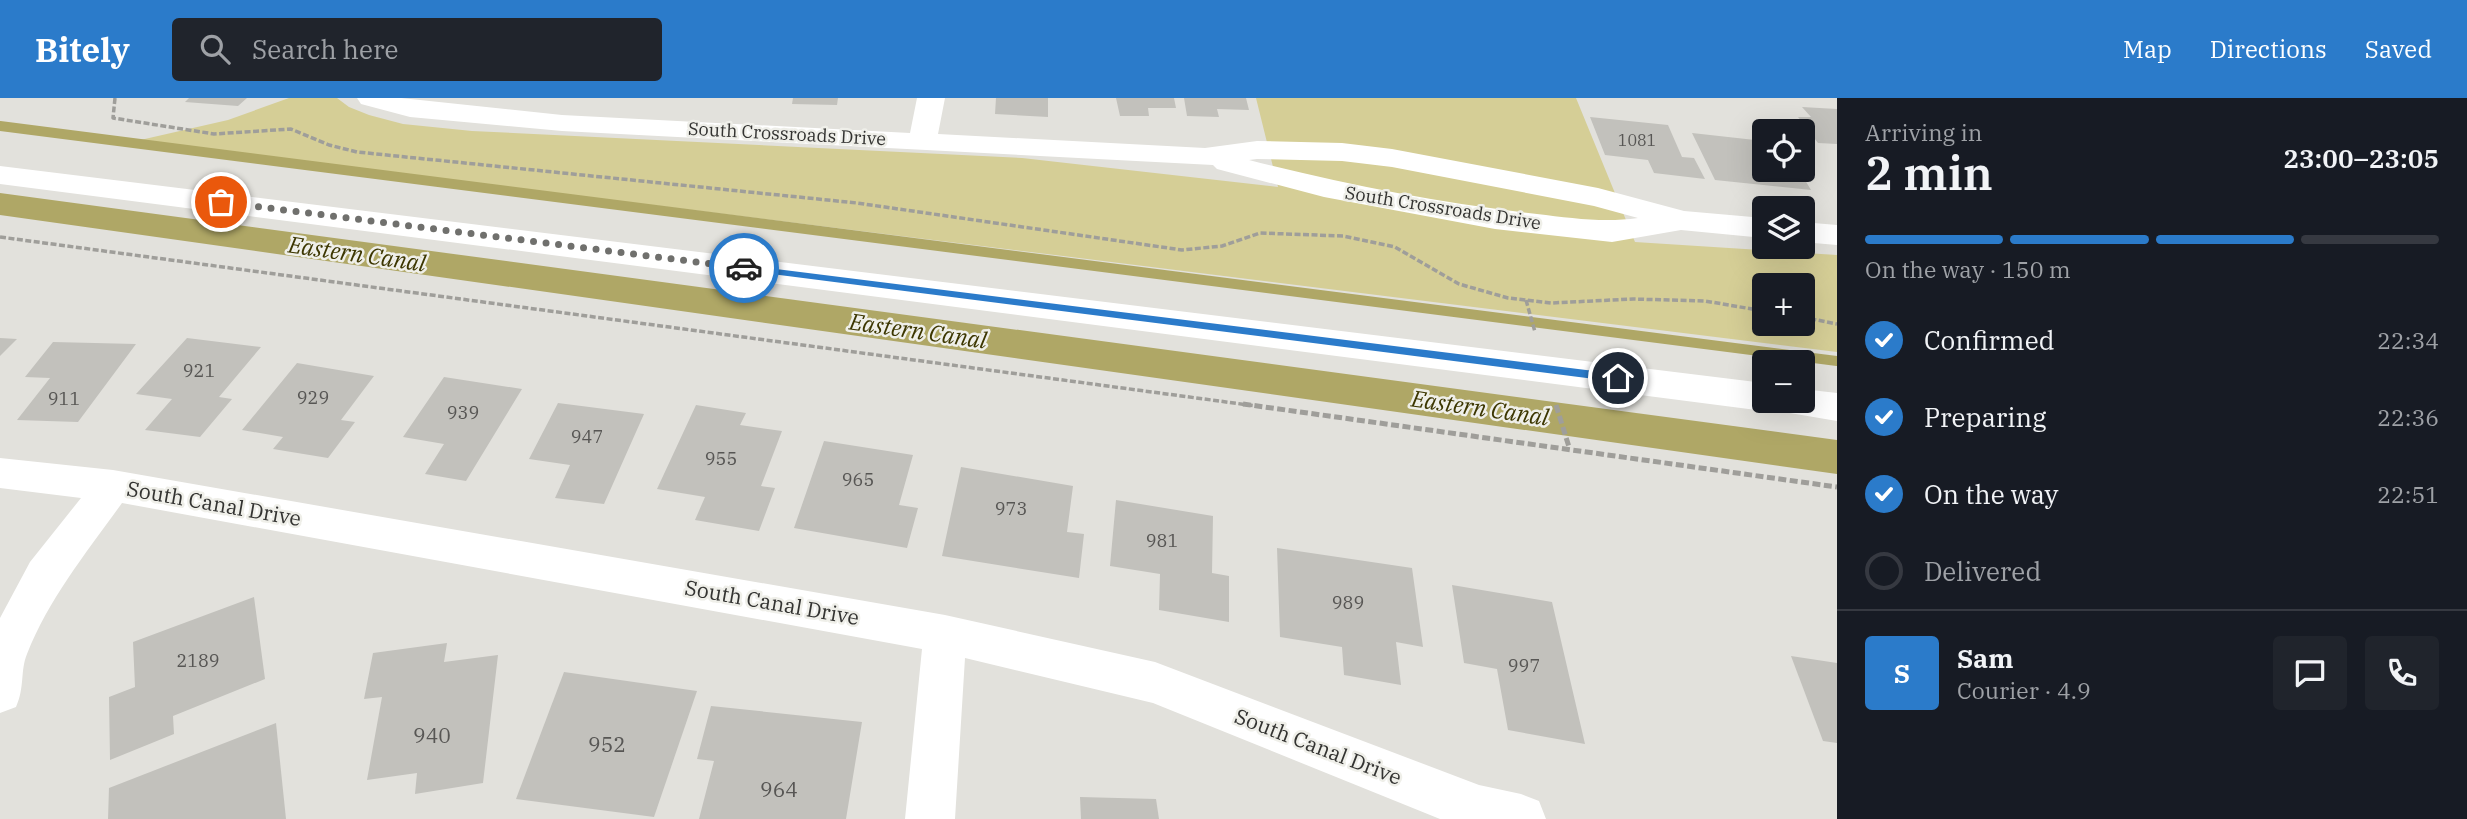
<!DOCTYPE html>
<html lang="en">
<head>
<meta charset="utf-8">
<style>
  :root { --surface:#171b24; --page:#20242c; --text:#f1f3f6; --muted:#9ea1a6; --line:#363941; --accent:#2b7bca }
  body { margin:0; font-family:"IBM Plex Serif",serif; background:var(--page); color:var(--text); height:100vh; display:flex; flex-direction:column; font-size:26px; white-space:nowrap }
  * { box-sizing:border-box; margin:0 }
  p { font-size:23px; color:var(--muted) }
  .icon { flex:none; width:38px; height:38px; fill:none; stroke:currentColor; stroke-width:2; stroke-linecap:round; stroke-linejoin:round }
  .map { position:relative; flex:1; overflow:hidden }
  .side { display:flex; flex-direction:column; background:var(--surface); width:630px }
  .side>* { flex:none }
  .buttons { position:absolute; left:1752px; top:21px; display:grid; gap:14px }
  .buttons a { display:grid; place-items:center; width:63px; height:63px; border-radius:7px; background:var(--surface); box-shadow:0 7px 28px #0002; font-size:35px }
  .pin { position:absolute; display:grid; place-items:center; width:60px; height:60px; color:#fff; margin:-30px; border:4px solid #fff; border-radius:50%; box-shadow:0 2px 7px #0007 }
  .courier { position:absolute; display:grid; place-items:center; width:70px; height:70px; margin:-35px; border:5px solid #2b7bca; border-radius:50%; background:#fff; color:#222; box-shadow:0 2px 9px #0007 }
  .headline em { font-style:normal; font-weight:600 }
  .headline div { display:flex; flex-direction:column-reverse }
  .headline { display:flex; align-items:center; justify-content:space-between; height:119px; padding:0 28px }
  h1 { font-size:46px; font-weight:600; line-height:52px }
  .bar { display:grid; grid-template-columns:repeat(4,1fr); gap:10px 7px; align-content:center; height:84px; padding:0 28px }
  .bar i { height:9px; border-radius:5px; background:var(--line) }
  .bar .on { background:var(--accent) }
  .bar p { grid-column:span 4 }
  .line { display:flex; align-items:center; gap:18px; padding:0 28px; border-top:2px solid var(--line) }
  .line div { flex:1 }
  .round { display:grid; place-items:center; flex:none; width:74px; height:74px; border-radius:7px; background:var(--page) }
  ol { padding:0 28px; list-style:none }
  li { display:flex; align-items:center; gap:21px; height:77px }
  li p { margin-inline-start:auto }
  li .icon { padding:7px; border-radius:50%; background:var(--accent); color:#fff; stroke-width:4 }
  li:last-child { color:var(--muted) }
  li i { width:38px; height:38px; border:4px solid var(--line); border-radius:50% }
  header { display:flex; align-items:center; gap:42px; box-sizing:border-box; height:98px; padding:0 35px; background:var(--accent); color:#fff }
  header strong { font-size:33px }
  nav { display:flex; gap:38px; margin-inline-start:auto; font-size:24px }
  .search { width:490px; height:63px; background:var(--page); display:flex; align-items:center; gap:18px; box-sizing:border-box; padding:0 24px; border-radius:7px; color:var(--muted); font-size:26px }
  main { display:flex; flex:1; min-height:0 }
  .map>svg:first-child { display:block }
  .green { fill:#d5ce96; fill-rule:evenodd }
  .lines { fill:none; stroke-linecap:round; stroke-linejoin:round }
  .stream { stroke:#afa766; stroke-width:10 }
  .canal { fill:#afa766; fill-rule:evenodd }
  .building { fill:#c2c1bc }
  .path-far1 { stroke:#9f9e9a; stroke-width:3.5; stroke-dasharray:6 2.5; stroke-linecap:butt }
  .path { stroke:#9f9e9a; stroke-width:5; stroke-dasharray:8 3.5; stroke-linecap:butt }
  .minor { fill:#fff; fill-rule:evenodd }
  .route { fill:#2b7bca }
  .done { stroke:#70706d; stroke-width:7; stroke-dasharray:0 12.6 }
  .labels { text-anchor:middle; stroke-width:5; stroke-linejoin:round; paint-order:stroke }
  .far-number-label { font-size:16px; fill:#575654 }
  .far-street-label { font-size:18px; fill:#333331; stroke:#efefe9 }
  .number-label { font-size:18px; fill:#575654 }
  .street-label { font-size:21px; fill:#333331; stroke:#efefe9 }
  .near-number-label { font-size:21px; fill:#575654 }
  .water-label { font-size:23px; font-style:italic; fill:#3c3600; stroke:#efefe9 }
</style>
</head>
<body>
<header>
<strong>Bitely</strong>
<div class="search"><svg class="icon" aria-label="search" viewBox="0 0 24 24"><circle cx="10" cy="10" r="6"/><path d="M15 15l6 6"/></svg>Search here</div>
<nav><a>Map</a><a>Directions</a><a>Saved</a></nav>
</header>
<main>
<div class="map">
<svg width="1837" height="721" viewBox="0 0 1837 721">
  <rect width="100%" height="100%" fill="#e2e1dc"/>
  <!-- green -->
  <path class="green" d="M289 0H337L349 9 369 17 403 26 472 33 1022 60 1278 89 1256 0H1576L1635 144 1837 157V254L136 43 228 22ZM1764 187H1802V226H1764Z"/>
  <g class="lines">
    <!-- stream -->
    <path class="stream" d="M0 28 1837 263"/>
    <!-- canal -->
    <path class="canal" d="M0 95 1837 342V376L0 117Z"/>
  </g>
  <!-- building -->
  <g class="building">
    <path d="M189 0H247L238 8 185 4Z"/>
    <path d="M793 0H838L837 7 792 6Z"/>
    <path d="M996 0H1048V19L995 16Z"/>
    <path d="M1116 0H1174L1176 10H1148L1149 18H1120Z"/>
    <path d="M1184 0H1246L1249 12 1217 11 1219 19 1187 18Z"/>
    <path d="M1802 9 1837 11V46L1818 45 1798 19H1811Z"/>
    <path d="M1590 19 1668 27 1682 59 1694 60 1705 81 1654 75 1648 62 1605 57Z"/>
    <path d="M1692 35 1764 43V72H1799L1811 92 1715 82Z"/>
    <path d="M0 240 17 241 0 258Z"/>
    <path d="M187 240 261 249 219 299 232 301 200 339 145 332 172 301 136 296Z"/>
    <path d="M53 244 136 246 78 324 17 322 50 280 25 279Z"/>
    <path d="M297 265 374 278 341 322 355 324 328 360 273 351 283 339 242 332Z"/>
    <path d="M444 279 522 291 466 383 425 376 444 346 403 339Z"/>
    <path d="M558 305 644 316 604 406 555 400 570 367 529 361Z"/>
    <path d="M696 307 746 315 740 327 782 333 761 388 775 390 759 433 695 422 705 399 657 391Z"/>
    <path d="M824 343 913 357 899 407 918 410 907 450 794 430Z"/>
    <path d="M961 369 1073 388 1067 434 1084 436 1079 480 942 458Z"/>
    <path d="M1116 402 1213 418 1212 475 1229 478V524L1159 512 1160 476 1110 468Z"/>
    <path d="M1277 450 1412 470 1423 549 1396 544 1401 587 1344 577 1342 549 1280 539Z"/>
    <path d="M1452 487 1552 504 1585 646 1508 632 1497 571 1464 565Z"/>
    <path d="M254 499 265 581 173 618 174 636 110 662 109 599 135 589 133 544Z"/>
    <path d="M447 545 444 564 498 557 483 685 415 696 417 675 367 682 382 599 364 601 373 555Z"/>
    <path d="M1791 558 1837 565V645L1823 643Z"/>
    <path d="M564 574 697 593 654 719 516 701Z"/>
    <path d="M711 608 862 624 846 721H699L714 663 697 661Z"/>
    <path d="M276 625 286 721H108L109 690Z"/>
    <path d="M1080 699 1156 701 1159 721H1081Z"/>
  </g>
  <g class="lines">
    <!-- path-far1 -->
    <g class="path-far1">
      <path d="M115 0 113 20 214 36 291 31 329 47 357 54 857 105 1182 152 1222 148 1260 135 1343 138 1395 149 1459 186 1508 200 1551 205 1633 201 1705 203 1764 213"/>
      <path d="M0 139 1256 308"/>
      <path d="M1526 202 1535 234"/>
      <path d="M1802 219 1837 226"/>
    </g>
    <!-- path -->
    <g class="path">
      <path d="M1243 306 1837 389"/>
      <path d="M1556 307 1569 349"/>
    </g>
    <!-- minor -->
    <g class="minor">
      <path d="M357 0H401L562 17 910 35 917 0H945L938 36 1205 50 1257 43 1342 45 1392 51 1598 90 1684 113 1764 120V140L1681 132 1612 144 1495 131 1324 99 1217 71 1213 67 562 33 410 19 361 6ZM1257 61 1342 63 1392 69 1594 108 1638 120C1604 125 1571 120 1537 116 1440 105 1344 86 1249 62Z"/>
      <path d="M0 68 1764 285V303H1802V291L1837 295V323L1778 313 1776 309 1764 313 0 86Z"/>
      <path d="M1802 124 1837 127V147L1802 144Z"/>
      <path d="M0 360 113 372 945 517 1155 564 1479 687 1521 696 1539 703 1546 721H1440L1153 605 965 560 955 721H905L922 551 122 405C87 454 49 500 27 556 20 573 25 589 16 609L0 615V520L30 464 81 400 0 390Z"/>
    </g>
  </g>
  <!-- route -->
  <path class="route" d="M744 167 1618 276 1623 280 1618 284 740 172 739 170Z"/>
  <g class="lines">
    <!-- done -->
    <path class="done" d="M221 104 744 170"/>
  </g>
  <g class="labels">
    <!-- far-number labels -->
    <g class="far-number-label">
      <text x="1637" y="48">1081</text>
    </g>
    <!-- far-street labels -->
    <g class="far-street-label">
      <text transform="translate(787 36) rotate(3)" y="6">South Crossroads Drive</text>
      <text transform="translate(1443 110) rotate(9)" y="6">South Crossroads Drive</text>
    </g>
    <!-- number labels -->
    <g class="number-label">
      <text x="199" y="279">921</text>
      <text x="313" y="306">929</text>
      <text x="64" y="307">911</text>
      <text x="463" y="321">939</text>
      <text x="587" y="345">947</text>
      <text x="721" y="367">955</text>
      <text x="858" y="388">965</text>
      <text x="1011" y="417">973</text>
      <text x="1162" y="449">981</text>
      <text x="1348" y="511">989</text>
      <text x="198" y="569">2189</text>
      <text x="1524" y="574">997</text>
    </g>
    <!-- street labels -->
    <g class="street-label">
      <text transform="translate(214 406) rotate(10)" y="7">South Canal Drive</text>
      <text transform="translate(772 505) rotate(10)" y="7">South Canal Drive</text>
      <text transform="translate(1318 649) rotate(21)" y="7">South Canal Drive</text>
    </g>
    <!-- near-number labels -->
    <g class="near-number-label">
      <text x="432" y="645">940</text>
      <text x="607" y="654">952</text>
      <text x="779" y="699">964</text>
    </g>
    <!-- water labels -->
    <g class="water-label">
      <text transform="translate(357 156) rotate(8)" y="8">Eastern Canal</text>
      <text transform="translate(918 233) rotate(8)" y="8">Eastern Canal</text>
      <text transform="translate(1480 310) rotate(8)" y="8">Eastern Canal</text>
    </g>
  </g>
</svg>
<div class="buttons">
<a><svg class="icon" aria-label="locate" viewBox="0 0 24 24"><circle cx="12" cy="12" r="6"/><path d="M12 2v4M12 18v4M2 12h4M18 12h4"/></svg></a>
<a><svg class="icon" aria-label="layers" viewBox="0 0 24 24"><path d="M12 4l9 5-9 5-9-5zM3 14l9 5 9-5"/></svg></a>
<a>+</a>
<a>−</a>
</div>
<div class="pin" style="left:221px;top:104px;background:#ea580c"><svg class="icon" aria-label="bag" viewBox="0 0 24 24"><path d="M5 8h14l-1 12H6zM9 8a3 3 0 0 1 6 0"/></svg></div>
<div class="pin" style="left:1618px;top:280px;background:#1f2937"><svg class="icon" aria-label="home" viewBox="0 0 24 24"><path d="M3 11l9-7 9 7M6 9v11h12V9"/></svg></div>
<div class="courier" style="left:744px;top:170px"><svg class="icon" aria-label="car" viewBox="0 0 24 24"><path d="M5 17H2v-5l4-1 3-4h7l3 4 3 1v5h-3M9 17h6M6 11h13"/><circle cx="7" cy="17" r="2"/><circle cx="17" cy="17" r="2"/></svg></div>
</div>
<section class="side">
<div class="headline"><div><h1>2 min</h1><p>Arriving in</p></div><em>23:00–23:05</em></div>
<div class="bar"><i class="on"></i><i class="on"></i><i class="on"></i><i></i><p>On the way · 150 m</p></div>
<ol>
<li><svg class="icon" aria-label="check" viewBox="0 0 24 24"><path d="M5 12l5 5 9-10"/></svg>Confirmed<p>22:34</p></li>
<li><svg class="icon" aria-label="check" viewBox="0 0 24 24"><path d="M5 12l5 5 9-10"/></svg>Preparing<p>22:36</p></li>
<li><svg class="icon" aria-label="check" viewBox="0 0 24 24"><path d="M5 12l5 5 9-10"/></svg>On the way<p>22:51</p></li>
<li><i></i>Delivered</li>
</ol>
<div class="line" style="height:126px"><b class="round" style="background:var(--accent);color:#fff">S</b><div><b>Sam</b><p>Courier · 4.9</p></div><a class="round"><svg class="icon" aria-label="chat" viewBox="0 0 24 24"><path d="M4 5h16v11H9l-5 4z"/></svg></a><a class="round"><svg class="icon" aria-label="phone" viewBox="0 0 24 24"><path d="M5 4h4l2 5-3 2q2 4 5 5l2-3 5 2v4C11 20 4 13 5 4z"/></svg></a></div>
</section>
</main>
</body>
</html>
